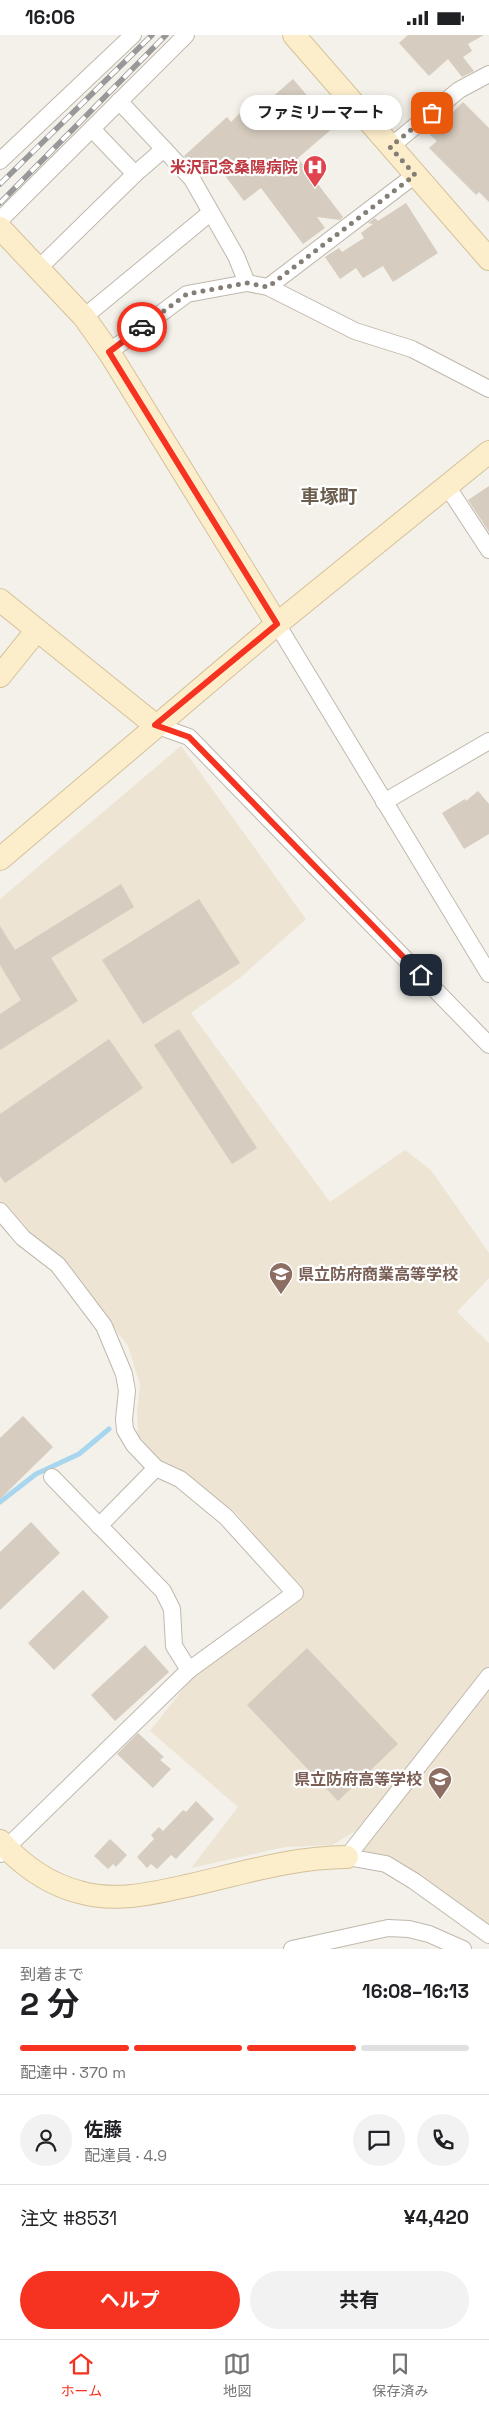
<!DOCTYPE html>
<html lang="ja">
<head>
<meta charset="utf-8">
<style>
  :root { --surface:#fff; --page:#f2f2f2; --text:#202124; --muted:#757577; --line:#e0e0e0; --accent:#f53320 }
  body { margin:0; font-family:"Space Grotesk","Noto Sans JP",sans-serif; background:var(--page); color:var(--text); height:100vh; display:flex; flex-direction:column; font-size:19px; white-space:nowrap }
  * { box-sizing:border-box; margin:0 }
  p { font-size:16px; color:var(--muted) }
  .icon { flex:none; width:28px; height:28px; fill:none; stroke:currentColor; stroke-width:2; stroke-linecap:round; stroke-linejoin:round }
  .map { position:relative; height:1914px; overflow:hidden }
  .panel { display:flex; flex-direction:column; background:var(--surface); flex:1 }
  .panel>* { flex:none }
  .pin { position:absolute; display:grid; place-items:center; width:42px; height:42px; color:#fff; margin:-21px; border-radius:10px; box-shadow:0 2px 8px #0006 }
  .courier { position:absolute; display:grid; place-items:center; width:50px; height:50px; margin:-25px; border:4px solid #f53320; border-radius:50%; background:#fff; color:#222; box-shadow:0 1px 6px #0007 }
  .bubble { position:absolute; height:35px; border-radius:18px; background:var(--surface); box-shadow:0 2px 8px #0003; font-size:16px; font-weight:700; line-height:35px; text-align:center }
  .summary em { font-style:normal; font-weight:700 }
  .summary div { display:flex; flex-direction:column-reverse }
  .summary { display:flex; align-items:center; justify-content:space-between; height:85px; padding:0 20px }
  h1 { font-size:32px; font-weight:700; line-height:38px }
  .bar { display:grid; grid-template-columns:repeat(4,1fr); gap:8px 5px; align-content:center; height:60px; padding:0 20px }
  .bar i { height:6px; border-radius:4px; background:var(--line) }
  .bar .selected { background:var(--accent) }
  .bar p { grid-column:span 4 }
  .line { display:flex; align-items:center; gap:12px; padding:0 20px; border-top:1px solid var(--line) }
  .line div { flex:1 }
  .round { display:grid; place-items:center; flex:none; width:52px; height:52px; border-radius:26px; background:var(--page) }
  .button { display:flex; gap:10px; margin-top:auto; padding:10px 20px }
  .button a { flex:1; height:58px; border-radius:30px; background:var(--accent); color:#fff; font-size:20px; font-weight:700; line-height:58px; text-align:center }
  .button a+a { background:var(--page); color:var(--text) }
  .status { display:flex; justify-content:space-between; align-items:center; height:35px; padding:0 25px; background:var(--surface); direction:ltr }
  .status svg { height:14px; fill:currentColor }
  .menu { display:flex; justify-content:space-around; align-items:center; height:70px; border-top:1px solid var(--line); background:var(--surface); font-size:14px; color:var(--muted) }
  .menu a { display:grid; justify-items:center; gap:2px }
  .menu .selected { color:var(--accent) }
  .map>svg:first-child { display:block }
  .education { fill:#ede4d4 }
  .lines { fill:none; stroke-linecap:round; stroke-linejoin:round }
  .stream { stroke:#a8d6ef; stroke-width:5 }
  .building { fill:#d6ccbf }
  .street-casing { stroke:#c0b8ac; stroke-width:18 }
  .secondary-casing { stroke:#d3c19a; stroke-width:24 }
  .street { stroke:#fff; stroke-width:16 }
  .secondary { stroke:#fdeecb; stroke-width:22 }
  .rail-casing { stroke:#989898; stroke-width:5.5 }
  .rail { stroke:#fff; stroke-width:4; stroke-dasharray:11; stroke-linecap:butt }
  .done { stroke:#847f76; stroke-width:5; stroke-dasharray:0 9 }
  .route { stroke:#f53320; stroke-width:6 }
  .labels { text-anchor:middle; stroke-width:4.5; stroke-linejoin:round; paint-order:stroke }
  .health-label { font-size:16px; font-weight:bold; fill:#be3a42; stroke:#fff; text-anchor:end }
  .education-label { font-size:16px; font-weight:bold; fill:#785e54; stroke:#fff; text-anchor:start }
  .quarter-label { font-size:19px; font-weight:bold; fill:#6b5e4f; stroke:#fff }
</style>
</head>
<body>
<div class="status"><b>16:06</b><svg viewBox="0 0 49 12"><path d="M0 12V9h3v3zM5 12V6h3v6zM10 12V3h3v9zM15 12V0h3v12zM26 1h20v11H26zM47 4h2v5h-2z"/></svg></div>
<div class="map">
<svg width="489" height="1914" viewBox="0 0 489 1914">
  <rect width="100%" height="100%" fill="#f4f1ea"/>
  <!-- education -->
  <g class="education">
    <path d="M181 711 306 884 241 942 191 978 330 1167 405 1115 431 1135 489 1218V1243L457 1277 489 1308V1631L357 1795 332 1810 285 1812 191 1833 238 1772 150 1696 198 1635 305 1560 237 1479 179 1435 159 1426 138 1400 137 1376 140 1350 128 1311 69 1235 15 1189 0 1166V864Z"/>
    <path d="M489 1641V1900L414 1846 347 1822Z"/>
  </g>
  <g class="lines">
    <!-- stream -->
    <path class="stream" d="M0 1467 36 1439 79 1419 109 1394"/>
  </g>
  <!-- building -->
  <g class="building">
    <path d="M408 0H484L468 9 472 16 463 22 474 36 462 42 448 24 429 41 399 8Z"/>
    <path d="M293 44 334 92 298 123 343 182 340 185 317 182 325 193 303 209 261 153 244 166 214 126 200 138 184 121 227 82 231 87 241 77 254 78Z"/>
    <path d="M463 67 489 93V167L479 157 476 160 429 113 437 106 430 100Z"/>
    <path d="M406 168 438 218 393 247 383 231 363 243 356 233 340 244 325 222 339 213 342 217 364 203 361 198 373 189 368 188 375 183 378 186Z"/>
    <path d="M489 451V497L468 465Z"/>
    <path d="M478 756 489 769V799L464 814 442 778 465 764 466 766Z"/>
    <path d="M121 849 134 872 51 923 78 966 0 1015V979L21 965 0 930V891L15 915Z"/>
    <path d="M199 864 240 928 143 989 102 925Z"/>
    <path d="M179 994 257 1113 232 1129 154 1010Z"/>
    <path d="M109 1004 143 1053 5 1148 0 1141V1079Z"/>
    <path d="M23 1381 53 1412 0 1464V1403Z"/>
    <path d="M31 1487 60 1518 0 1575V1517Z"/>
    <path d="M83 1555 109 1582 54 1635 28 1608Z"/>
    <path d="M145 1610 169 1637 115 1686 91 1660Z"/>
    <path d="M307 1613 398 1709 338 1766 247 1670Z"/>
    <path d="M138 1698 164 1722 160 1725 171 1734 153 1753 117 1719Z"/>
    <path d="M196 1766 214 1784 176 1824 171 1820 157 1834 151 1829 147 1833 137 1822 154 1804 151 1800 159 1792 163 1796 183 1775 186 1777Z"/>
    <path d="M110 1804 127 1820 116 1832 113 1829 108 1834 94 1821Z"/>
  </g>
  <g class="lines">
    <!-- street casing -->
    <g class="street-casing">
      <g id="street">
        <path d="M119 66 192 144 236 221 247 248"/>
        <path d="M92 94 135 139"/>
        <path d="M390 112 459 55 489 39"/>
        <path d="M0 126 133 0"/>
        <path d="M0 185 186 0"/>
        <path d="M39 233 135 139 164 114"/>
        <path d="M268 252 415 140"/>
        <path d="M84 282 210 178"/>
        <path d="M109 317 187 259 247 248 268 252 355 296 412 314 489 354"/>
        <path d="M447 451 489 515"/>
        <path d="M277 589 489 939"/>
        <path d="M155 690 189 702 489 1010"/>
        <path d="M384 767 489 706"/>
        <path d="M0 1176 23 1203 58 1230 104 1291 124 1339 127 1356 124 1384 125 1395 134 1410 156 1433 180 1444 226 1482 295 1558 189 1635 0 1819"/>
        <path d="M52 1442 163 1556 172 1574 174 1611 189 1635"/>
        <path d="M99 1491 156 1433"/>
        <path d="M489 1641 347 1822 386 1829 414 1846 489 1900"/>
        <path d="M292 1914 388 1893 409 1894 429 1899 463 1914"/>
      </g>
    </g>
    <!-- secondary casing -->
    <g class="secondary-casing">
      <g id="secondary">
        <path d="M294 0 489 224"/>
        <path d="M0 193 84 282 109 317 277 589"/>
        <path d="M0 565 155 690"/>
        <path d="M0 641 37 595"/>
        <path d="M0 824 277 589 489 417"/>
        <path d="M0 1806C21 1829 48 1849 79 1857 117 1868 154 1858 191 1850 243 1838 294 1822 347 1822"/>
      </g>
    </g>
    <!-- street -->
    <use href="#street" class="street"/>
    <!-- secondary -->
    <use href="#secondary" class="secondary"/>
    <!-- rail casing -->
    <g class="rail-casing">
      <g id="rail">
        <path d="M0 149 152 0"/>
        <path d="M0 168 166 0"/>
      </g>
    </g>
    <!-- rail -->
    <use href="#rail" class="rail"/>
  </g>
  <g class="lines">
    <!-- done -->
    <path class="done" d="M142 292 187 259 247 248 268 252 415 140 390 112 432 78"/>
    <!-- route -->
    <path class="route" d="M142 292 109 317 277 589 155 690 189 702 421 940"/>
  </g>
  <!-- icons -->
  <defs>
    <g id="hospital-pin" transform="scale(1.25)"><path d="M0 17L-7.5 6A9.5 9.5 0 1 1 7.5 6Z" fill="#e0444e" stroke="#fff"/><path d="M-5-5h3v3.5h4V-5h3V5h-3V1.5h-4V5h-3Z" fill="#fff"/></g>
    <g id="school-pin" transform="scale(1.25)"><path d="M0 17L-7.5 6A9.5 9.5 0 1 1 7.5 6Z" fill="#8d6e63" stroke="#fff"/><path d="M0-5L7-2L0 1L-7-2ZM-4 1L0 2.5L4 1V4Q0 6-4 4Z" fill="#fff"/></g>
  </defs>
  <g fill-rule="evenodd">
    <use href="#hospital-pin" x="315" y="132"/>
    <use href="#school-pin" x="281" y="1239"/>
    <use href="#school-pin" x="440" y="1744"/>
  </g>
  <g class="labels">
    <!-- health labels -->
    <g class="health-label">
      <text x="298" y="138">米沢記念桑陽病院</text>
    </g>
    <!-- education labels -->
    <g class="education-label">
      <text x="298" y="1245">県立防府商業高等学校</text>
      <text x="422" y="1750" text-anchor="end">県立防府高等学校</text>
    </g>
    <!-- quarter labels -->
    <g class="quarter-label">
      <text x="329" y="468">車塚町</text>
    </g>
  </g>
</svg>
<div class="pin" style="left:432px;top:78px;background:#ea580c"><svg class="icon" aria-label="bag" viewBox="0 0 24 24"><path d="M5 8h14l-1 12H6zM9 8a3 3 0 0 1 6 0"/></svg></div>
<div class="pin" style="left:421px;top:940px;background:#1f2937"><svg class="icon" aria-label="home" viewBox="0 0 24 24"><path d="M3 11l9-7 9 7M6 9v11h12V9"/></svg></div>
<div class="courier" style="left:142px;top:292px"><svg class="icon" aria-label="car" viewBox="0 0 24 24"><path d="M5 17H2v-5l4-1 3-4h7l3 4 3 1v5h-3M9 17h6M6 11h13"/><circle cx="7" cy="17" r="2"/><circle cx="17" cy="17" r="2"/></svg></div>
<div class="bubble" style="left:240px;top:60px;width:162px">ファミリーマート</div>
</div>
<section class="panel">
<div class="summary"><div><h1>2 分</h1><p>到着まで</p></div><em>16:08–16:13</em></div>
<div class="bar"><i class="selected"></i><i class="selected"></i><i class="selected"></i><i></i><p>配達中 · 370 m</p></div>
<div class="line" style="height:90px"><a class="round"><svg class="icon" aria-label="person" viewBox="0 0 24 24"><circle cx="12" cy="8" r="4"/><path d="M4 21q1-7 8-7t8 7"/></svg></a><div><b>佐藤</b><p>配達員 · 4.9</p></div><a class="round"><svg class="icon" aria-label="chat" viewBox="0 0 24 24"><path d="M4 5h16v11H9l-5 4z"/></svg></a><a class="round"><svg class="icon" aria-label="phone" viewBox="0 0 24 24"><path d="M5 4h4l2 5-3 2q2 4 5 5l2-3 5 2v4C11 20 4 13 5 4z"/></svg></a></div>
<div class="line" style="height:65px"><div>注文 #8531</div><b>¥4,420</b></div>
<div class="button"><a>ヘルプ</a><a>共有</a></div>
</section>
<nav class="menu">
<a class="selected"><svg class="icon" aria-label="home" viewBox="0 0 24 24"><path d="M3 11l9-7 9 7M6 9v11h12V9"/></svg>ホーム</a>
<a><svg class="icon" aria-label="map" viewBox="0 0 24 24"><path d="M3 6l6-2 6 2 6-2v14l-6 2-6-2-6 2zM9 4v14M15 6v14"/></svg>地図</a>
<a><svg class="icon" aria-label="saved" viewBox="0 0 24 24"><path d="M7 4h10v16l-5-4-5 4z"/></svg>保存済み</a>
</nav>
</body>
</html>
